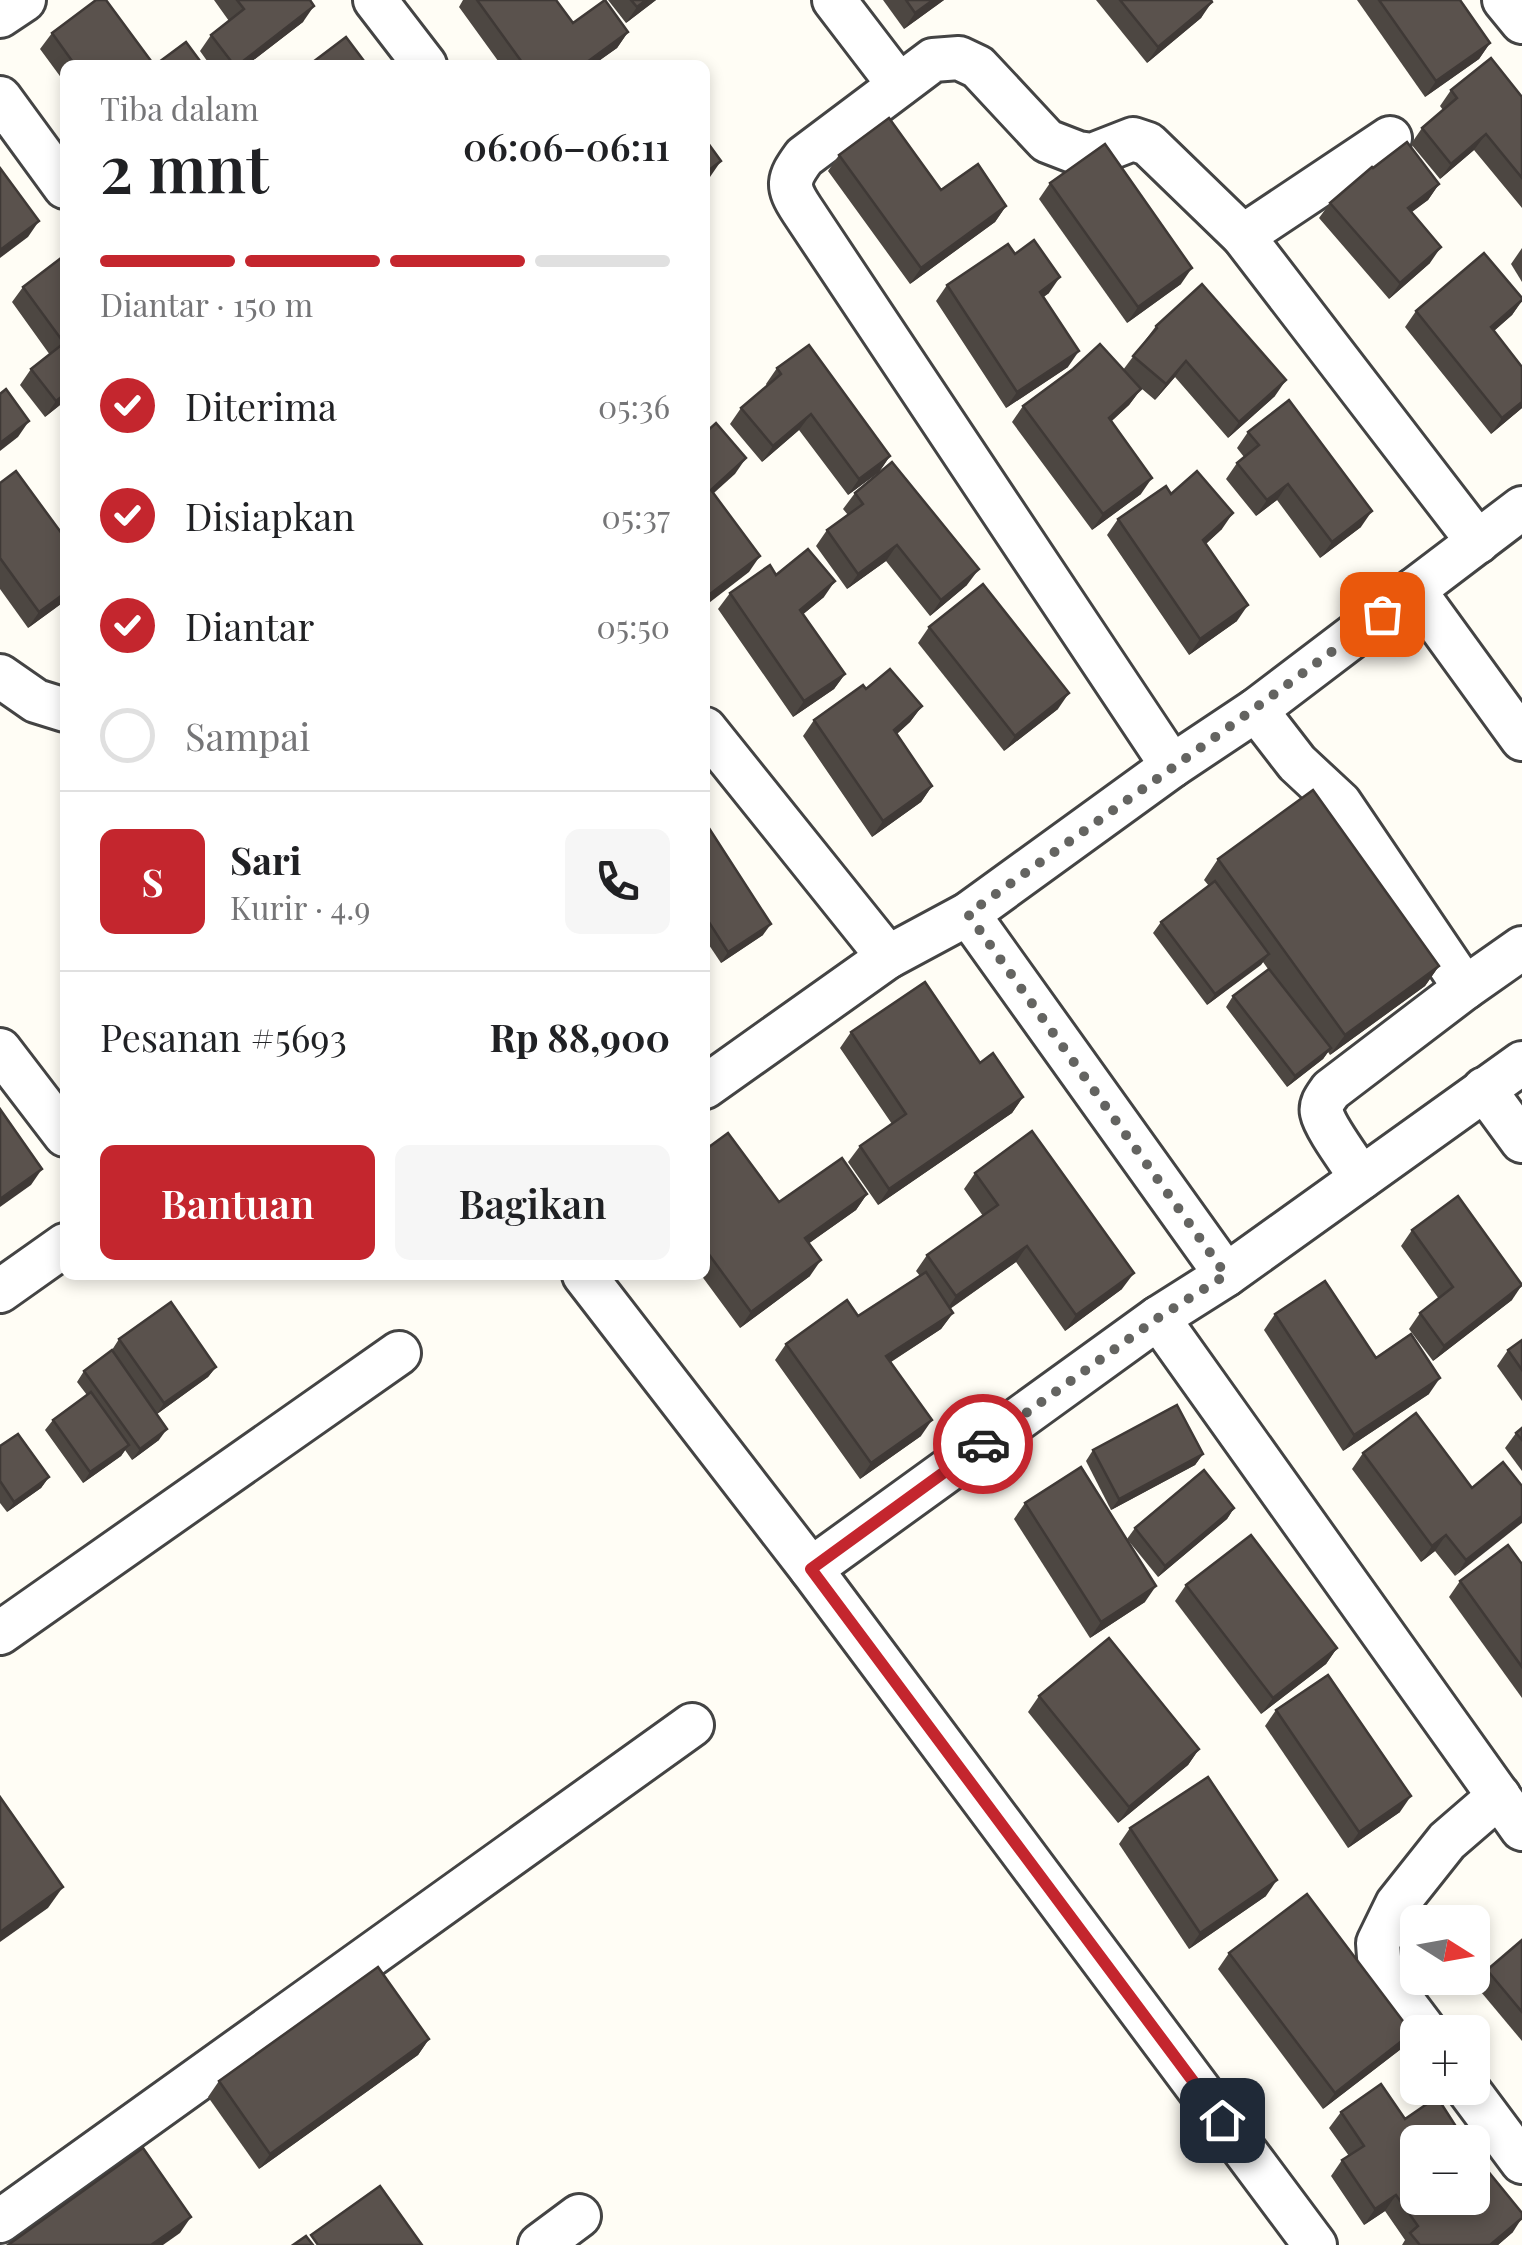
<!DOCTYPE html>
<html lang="id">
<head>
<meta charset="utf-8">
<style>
  :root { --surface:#fff; --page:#f6f6f6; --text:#202124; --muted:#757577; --line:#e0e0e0; --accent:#c4262e }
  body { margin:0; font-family:"Playfair Display",serif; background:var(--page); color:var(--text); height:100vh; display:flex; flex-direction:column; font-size:38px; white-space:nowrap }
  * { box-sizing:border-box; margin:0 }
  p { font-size:32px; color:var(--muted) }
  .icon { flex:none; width:55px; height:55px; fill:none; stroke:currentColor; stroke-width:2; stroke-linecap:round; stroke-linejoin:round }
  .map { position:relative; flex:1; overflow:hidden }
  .details { position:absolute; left:60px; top:60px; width:650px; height:1220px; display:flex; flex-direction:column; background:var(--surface); border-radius:15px; box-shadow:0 5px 15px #0003 }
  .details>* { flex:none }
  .needle { width:65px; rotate:101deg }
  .buttons { position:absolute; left:1400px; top:1905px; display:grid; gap:20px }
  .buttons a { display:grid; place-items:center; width:90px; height:90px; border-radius:15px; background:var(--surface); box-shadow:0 5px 15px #0003; font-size:50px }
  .pin { position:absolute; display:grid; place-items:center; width:85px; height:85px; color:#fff; margin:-42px; border-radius:20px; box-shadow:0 5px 15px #0006 }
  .courier { position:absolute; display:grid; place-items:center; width:100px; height:100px; margin:-50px; border:8px solid #c4262e; border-radius:50%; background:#fff; color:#222; box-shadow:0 2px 12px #0007 }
  .headline em { font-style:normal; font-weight:600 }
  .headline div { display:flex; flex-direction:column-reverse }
  .headline { display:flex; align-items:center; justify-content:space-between; height:170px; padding:0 40px }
  h1 { font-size:65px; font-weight:600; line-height:75px }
  .bar { display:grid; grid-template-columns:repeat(4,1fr); gap:15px 10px; align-content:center; height:120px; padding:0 40px }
  .bar i { height:12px; border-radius:8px; background:var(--line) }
  .bar .current { background:var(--accent) }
  .bar p { grid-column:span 4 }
  .line { display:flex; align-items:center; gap:25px; padding:0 40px; border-top:2px solid var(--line) }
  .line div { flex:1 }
  .round { display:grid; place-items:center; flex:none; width:105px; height:105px; border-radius:15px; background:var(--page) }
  ol { padding:0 40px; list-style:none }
  li { display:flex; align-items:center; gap:30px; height:110px }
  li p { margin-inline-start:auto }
  li .icon { padding:10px; border-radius:50%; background:var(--accent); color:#fff; stroke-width:4 }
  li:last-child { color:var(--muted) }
  li i { width:55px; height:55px; border:5px solid var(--line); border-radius:50% }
  .primary-button { display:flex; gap:20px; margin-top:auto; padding:20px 40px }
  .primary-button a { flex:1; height:115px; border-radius:15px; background:var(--accent); color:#fff; font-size:40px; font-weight:600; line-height:115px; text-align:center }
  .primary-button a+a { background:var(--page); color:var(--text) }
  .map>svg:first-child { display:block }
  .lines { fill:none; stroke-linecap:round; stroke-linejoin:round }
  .street-casing { stroke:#444; stroke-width:48 }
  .street { stroke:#fff; stroke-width:42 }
  .wall { fill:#4d4742 }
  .shaded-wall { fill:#3f3936 }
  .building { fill:#5a524d; stroke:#3f3936; stroke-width:2.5 }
  .done { stroke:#646461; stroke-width:10; stroke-dasharray:0 18 }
  .route { stroke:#c4262e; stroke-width:12 }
</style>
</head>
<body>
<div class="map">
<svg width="1522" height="2245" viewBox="0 0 1522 2245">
  <rect width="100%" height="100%" fill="#fffdf5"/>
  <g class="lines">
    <!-- street casing -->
    <g class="street-casing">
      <g id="street">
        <path d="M375 0 425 65"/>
        <path d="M834 0 899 85"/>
        <path d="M1504 0 1522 22"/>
        <path d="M0 16 24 0"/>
        <path d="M0 98 65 187"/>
        <path d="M1390 138 1243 236 1478 542"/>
        <path d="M1414 590 1522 739"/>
        <path d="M0 676 36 701 65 710"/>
        <path d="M1256 710 1297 763 1340 803 1465 988"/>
        <path d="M705 729 888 957"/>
        <path d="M1172 766 802 210C786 186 788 179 804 157L933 60 959 58 978 67 1047 141 1078 153 1092 155 1133 139 1148 144 1243 236"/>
        <path d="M968 914 1226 1275 1522 1063"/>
        <path d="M0 1050 65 1135"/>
        <path d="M705 1087 888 957 968 914 1172 766 1256 710 1522 508"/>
        <path d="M1484 1089 1522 1141"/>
        <path d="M1361 1178C1352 1163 1325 1128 1322 1113 1320 1104 1326 1097 1331 1090L1465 988 1522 948"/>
        <path d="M584 1275 811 1569 1315 2245"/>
        <path d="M0 1291 65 1245"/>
        <path d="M1158 1318 1522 1829"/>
        <path d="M811 1569 1158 1318 1226 1275"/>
        <path d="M0 1633 399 1353"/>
        <path d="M1426 2032 1380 1971 1378 1943 1397 1904 1447 1841 1499 1796"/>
        <path d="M1467 2088 1522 2162"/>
        <path d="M0 2221 692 1725"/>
        <path d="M540 2245 579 2216"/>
      </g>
    </g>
    <!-- street -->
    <use href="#street" class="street"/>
  </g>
  <!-- wall -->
  <g class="wall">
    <path d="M214 0H310L303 22 247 65H210L200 51 211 35 229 21Z"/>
    <path d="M463 0H556L573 23 628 32 617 48 593 65H501L459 7Z"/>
    <path d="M608 0H656L626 23Z"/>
    <path d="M883 0H944L904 29Z"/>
    <path d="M1096 0H1211L1201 18 1147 63Z"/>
    <path d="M1357 0H1460L1490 43 1479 59 1425 97Z"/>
    <path d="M52 33 154 65H65V83L40 49Z"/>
    <path d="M1451 90 1522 97V208L1474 150 1440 179 1411 144 1422 128 1443 110 1440 106Z"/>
    <path d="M839 155 941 190 1006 206 995 222 910 284 828 171Z"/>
    <path d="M1373 168 1439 184 1428 200 1411 212 1430 263 1389 299 1319 218 1330 203Z"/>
    <path d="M1050 183 1181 284 1127 323 1039 199Z"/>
    <path d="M1522 248V282L1511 264Z"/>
    <path d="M1015 254 1049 293 1043 297 1068 367 1006 408 936 301 947 285Z"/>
    <path d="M65 255V401L45 417 20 385 31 369 50 355 12 302 23 287Z"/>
    <path d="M1522 301 1512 315 1494 331 1522 408 1491 434 1405 327 1416 311Z"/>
    <path d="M1156 326 1275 396 1228 438 1175 377 1155 400 1135 383 1141 389 1129 405 1111 421 1141 494 1092 530 1012 422 1023 406 1123 370Z"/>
    <path d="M777 368 890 456 879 472 848 495 799 430 762 462 730 424 741 408 767 386 766 384Z"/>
    <path d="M1248 432 1361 527 1320 558 1277 500 1256 516 1226 479 1237 463 1244 457 1237 448Z"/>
    <path d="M0 483 65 538V601L28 628 0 589Z"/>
    <path d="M855 493 967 585 930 616 886 561 847 589 816 546 827 530 848 515 843 509Z"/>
    <path d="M1171 494 1222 529 1206 544 1237 621 1189 655 1107 535 1118 519Z"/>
    <path d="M776 575 824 597 803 614 845 674 834 689 793 717 718 609 730 593Z"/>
    <path d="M929 627 1058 709 1004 751 918 643Z"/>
    <path d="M866 689 922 706 910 722 897 734 932 786 921 802 872 837 803 736 814 720Z"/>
    <path d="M705 822 763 935 721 963 705 939Z"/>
    <path d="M1218 859 1439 966 1425 986 1330 1055 1328 1052 1323 1059 1287 1087 1226 1007 1233 996 1268 969 1263 962 1207 1005 1153 933 1161 922 1209 886 1204 880Z"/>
    <path d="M851 1032 980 1063 1023 1097 1012 1113 878 1205 848 1162 860 1146 892 1124 840 1048Z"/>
    <path d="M705 1150 779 1202 867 1194 856 1210 809 1243 810 1276 740 1328 701 1275H705Z"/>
    <path d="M975 1173 1122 1289 1065 1331 1016 1262 950 1309 953 1313 941 1329 891 1362 921 1436 860 1479 775 1360 786 1344 858 1316 920 1276 916 1271 927 1255 983 1216 964 1189Z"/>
    <path d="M1412 1230 1512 1300 1433 1361 1409 1329 1420 1313 1439 1299 1401 1246Z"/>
    <path d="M1275 1314 1429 1394 1343 1451 1264 1330Z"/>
    <path d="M119 1339 216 1367 208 1377 157 1414 159 1440 132 1460 125 1450 121 1456 83 1483 45 1430 53 1420 87 1395 77 1382 84 1371 112 1350Z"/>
    <path d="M1522 1340V1401L1497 1366 1508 1350Z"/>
    <path d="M1522 1428V1471L1505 1448 1516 1433Z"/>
    <path d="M0 1446 49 1477 41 1488 7 1512 0 1503Z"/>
    <path d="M1093 1450 1203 1454 1195 1465 1111 1510 1086 1461Z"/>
    <path d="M1363 1453 1472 1488 1522 1486 1455 1576 1435 1551 1421 1562 1352 1469Z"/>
    <path d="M1025 1503 1145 1602 1090 1638 1014 1519Z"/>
    <path d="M1234 1508 1227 1519 1158 1577 1127 1539 1135 1528Z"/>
    <path d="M1522 1564V1698L1449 1597 1460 1581Z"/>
    <path d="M1186 1585 1337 1648 1326 1664 1261 1714 1175 1601Z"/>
    <path d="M1039 1696 1199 1749 1188 1765 1118 1823 1028 1712Z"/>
    <path d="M1276 1710 1400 1812 1348 1848 1265 1726Z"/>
    <path d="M1130 1828 1266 1896 1189 1949 1119 1844Z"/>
    <path d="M1522 1940V2041L1476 1986 1487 1970Z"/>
    <path d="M1229 1953 1412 2033 1401 2049 1323 2109 1218 1969Z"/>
    <path d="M429 2039 418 2055 259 2169 208 2097 219 2081Z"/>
    <path d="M1341 2112 1418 2198 1513 2232 1498 2245H1402L1405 2240 1385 2211 1364 2225 1331 2176 1342 2160 1349 2156 1329 2128Z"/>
  </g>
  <!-- shaded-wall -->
  <g class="shaded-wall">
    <path d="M646 0H656L626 23 637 7Z"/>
    <path d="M933 0H944L904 29 915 13Z"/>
    <path d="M1212 2 1201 18 1147 63 1158 47Z"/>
    <path d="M314 6 303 22 247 65H238Z"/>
    <path d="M628 32 617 48 593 65H583Z"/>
    <path d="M1490 43 1479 59 1425 97 1436 81Z"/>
    <path d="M1486 134 1474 150 1440 179 1451 164Z"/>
    <path d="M721 161 710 177 705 180V173Z"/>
    <path d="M1439 184 1428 200 1396 224 1408 208Z"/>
    <path d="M1006 206 995 222 910 284 921 268Z"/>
    <path d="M39 221 28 237 0 258V250Z"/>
    <path d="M1441 247 1430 263 1389 299 1400 283Z"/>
    <path d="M1192 268 1181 284 1127 323 1138 307Z"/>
    <path d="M1060 277 1049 293 1029 308 1040 292Z"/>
    <path d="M1522 300 1512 315 1480 343 1491 327Z"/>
    <path d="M1079 351 1068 367 1006 408 1017 392Z"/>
    <path d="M1186 361 1175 377 1155 400 1166 384Z"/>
    <path d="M1286 380 1275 396 1228 438 1239 422Z"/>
    <path d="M1141 389 1129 405 1098 434 1109 418Z"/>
    <path d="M65 394V401L45 417 56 401Z"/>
    <path d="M1522 402V408L1491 434 1502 418Z"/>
    <path d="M811 414 799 430 762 462 773 446Z"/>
    <path d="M29 421 18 437 0 451V443Z"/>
    <path d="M890 456 879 472 848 495 859 479Z"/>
    <path d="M746 458 735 474 705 501 711 490Z"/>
    <path d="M1152 478 1141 494 1092 530 1103 514Z"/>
    <path d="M1288 484 1277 500 1256 516 1267 500Z"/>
    <path d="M1372 511 1361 527 1320 558 1332 542Z"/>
    <path d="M1233 513 1222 529 1192 556 1203 540Z"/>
    <path d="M897 545 886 561 847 589 858 574Z"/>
    <path d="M760 556 749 572 705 606V601L710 594Z"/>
    <path d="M979 569 967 585 930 616 941 600Z"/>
    <path d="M835 581 824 597 789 626 800 610Z"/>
    <path d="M65 593V601L28 628 39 612Z"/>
    <path d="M1248 605 1237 621 1189 655 1200 639Z"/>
    <path d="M845 674 834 689 793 717 804 701Z"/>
    <path d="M1069 693 1058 709 1004 751 1015 736Z"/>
    <path d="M922 706 910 722 883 746 894 730Z"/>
    <path d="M932 786 921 802 872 837 883 821Z"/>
    <path d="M771 924 763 935 721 963 728 952Z"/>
    <path d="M1269 954 1261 965 1207 1005 1215 994Z"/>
    <path d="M1439 966 1425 986 1330 1055 1345 1035Z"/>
    <path d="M1331 1048 1323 1059 1287 1087 1295 1076Z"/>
    <path d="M1023 1097 1012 1113 878 1205 889 1189Z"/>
    <path d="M42 1169 31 1185 0 1207V1199Z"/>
    <path d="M867 1194 856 1210 794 1254 805 1238Z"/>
    <path d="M1027 1246 1016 1262 945 1312 956 1296Z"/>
    <path d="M821 1260 810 1276 740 1328 751 1312Z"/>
    <path d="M1134 1273 1122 1289 1065 1331 1076 1315Z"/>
    <path d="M1522 1285 1512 1300 1433 1361 1444 1346Z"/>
    <path d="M953 1313 941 1329 875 1372 886 1356Z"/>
    <path d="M216 1367 208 1377 157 1414 164 1403Z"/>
    <path d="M1440 1378 1429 1394 1343 1451 1354 1435Z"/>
    <path d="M932 1420 921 1436 860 1479 871 1463Z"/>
    <path d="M167 1429 159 1440 132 1460 140 1449Z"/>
    <path d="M129 1445 121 1456 83 1483 90 1472Z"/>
    <path d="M1203 1454 1195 1465 1111 1510 1119 1499Z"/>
    <path d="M49 1477 41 1488 7 1512 14 1502Z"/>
    <path d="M1234 1508 1227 1519 1158 1577 1165 1566Z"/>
    <path d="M1522 1516V1523L1455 1576 1466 1560Z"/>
    <path d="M1446 1535 1435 1551 1421 1562 1432 1546Z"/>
    <path d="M1156 1586 1145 1602 1090 1638 1101 1622Z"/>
    <path d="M1337 1648 1326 1664 1261 1714 1273 1698Z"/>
    <path d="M1199 1749 1188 1765 1118 1823 1129 1807Z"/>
    <path d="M1411 1796 1400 1812 1348 1848 1359 1832Z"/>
    <path d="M1277 1880 1266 1896 1189 1949 1200 1933Z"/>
    <path d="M63 1887 48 1908 0 1942V1932Z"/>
    <path d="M1412 2033 1401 2049 1323 2109 1335 2093Z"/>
    <path d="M429 2039 418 2055 259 2169 270 2154Z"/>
    <path d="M1396 2195 1385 2211 1364 2225 1375 2209Z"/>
    <path d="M191 2217 180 2233 163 2245H151Z"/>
    <path d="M1522 2218 1513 2232 1498 2245H1490Z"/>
  </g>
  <!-- building -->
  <g class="building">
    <path d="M96 0H106L154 65H75L52 33Z"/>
    <path d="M237 0H310L314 6 238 65H234L211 35 244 9Z"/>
    <path d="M477 0H556L573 23 605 0 628 32 583 65H524Z"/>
    <path d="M631 0H646L637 7Z"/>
    <path d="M906 0H933L915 13Z"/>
    <path d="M1120 0H1211L1212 2 1158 47Z"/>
    <path d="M1379 0H1460L1490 43 1436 81Z"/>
    <path d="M346 37 367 65H309Z"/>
    <path d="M186 42 203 65H155Z"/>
    <path d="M1491 58 1522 97V178L1486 134 1451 164 1422 128 1457 98 1451 90Z"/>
    <path d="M889 118 941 190 978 164 1006 206 921 268 839 155Z"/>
    <path d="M705 139 721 161 705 173Z"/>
    <path d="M1407 142 1439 184 1408 208 1441 247 1400 283 1330 203 1372 167 1373 168Z"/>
    <path d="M1105 144 1192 268 1138 307 1050 183Z"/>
    <path d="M0 168 39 221 0 250Z"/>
    <path d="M1034 240 1060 277 1040 292 1079 351 1017 392 947 285 1008 244 1015 254Z"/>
    <path d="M1484 253 1522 298V300L1491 327 1522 367V402L1502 418 1416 311Z"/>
    <path d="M65 255V394L56 401 31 369 64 343 23 287Z"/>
    <path d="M1202 284 1286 380 1239 422 1186 361 1166 384 1133 356 1157 328 1156 326Z"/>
    <path d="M1100 344 1141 389 1109 418 1152 478 1103 514 1023 406 1073 369Z"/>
    <path d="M809 345 890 456 859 479 811 414 773 446 741 408 781 374 777 368Z"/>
    <path d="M6 389 29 421 0 443V394Z"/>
    <path d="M1289 400 1372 511 1332 542 1288 484 1267 500 1237 463 1259 445 1248 432Z"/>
    <path d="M716 423 746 458 711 490 760 556 710 594 705 587V433Z"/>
    <path d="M892 462 979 569 941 600 897 545 858 574 827 530 863 504 855 493Z"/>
    <path d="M16 471 65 538V593L39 612 0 558V483Z"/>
    <path d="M1197 471 1233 513 1203 540 1248 605 1200 639 1118 519 1166 486 1171 494Z"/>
    <path d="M808 549 835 581 800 610 845 674 804 701 730 593 770 565 776 575Z"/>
    <path d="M983 584 1069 693 1015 736 929 627Z"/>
    <path d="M890 669 922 706 894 730 932 786 883 821 814 720 863 685 866 689Z"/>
    <path d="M1313 790 1439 966 1345 1035 1218 859Z"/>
    <path d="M705 822 771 924 728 952 705 916Z"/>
    <path d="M1215 881 1269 954 1215 994 1161 922Z"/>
    <path d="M1269 969 1331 1048 1295 1076 1233 996Z"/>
    <path d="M925 982 980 1063 993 1053 1023 1097 889 1189 860 1146 906 1114 851 1032Z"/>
    <path d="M0 1109 42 1169 0 1199Z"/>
    <path d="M1032 1131 1134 1273 1076 1315 1027 1246 956 1296 927 1255 998 1205 975 1173Z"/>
    <path d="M728 1133 779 1202 842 1158 867 1194 805 1238 821 1260 751 1312 705 1249V1150Z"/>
    <path d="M1458 1196 1522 1285 1444 1346 1420 1313 1453 1287 1412 1230Z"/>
    <path d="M926 1272 953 1313 886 1356 932 1420 871 1463 786 1344 847 1300 858 1316Z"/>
    <path d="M1325 1281 1376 1358 1411 1334 1440 1378 1354 1435 1275 1314Z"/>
    <path d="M171 1302 216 1367 164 1403 119 1339Z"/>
    <path d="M1522 1340V1370L1508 1350Z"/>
    <path d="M112 1350 167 1429 140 1449 84 1371Z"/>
    <path d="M91 1392 129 1445 90 1472 53 1420Z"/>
    <path d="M1177 1405 1203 1454 1119 1499 1093 1450Z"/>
    <path d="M1416 1413 1472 1488 1503 1462 1522 1486V1516L1466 1560 1446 1535 1432 1546 1363 1453Z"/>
    <path d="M1522 1428V1440L1516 1433Z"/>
    <path d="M18 1434 49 1477 14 1502 0 1481V1446Z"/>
    <path d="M1081 1467 1156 1586 1101 1622 1025 1503Z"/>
    <path d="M1204 1470 1234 1508 1165 1566 1135 1528Z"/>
    <path d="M1251 1535 1337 1648 1273 1698 1186 1585Z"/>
    <path d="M1508 1545 1522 1564V1667L1460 1581Z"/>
    <path d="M1109 1638 1199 1749 1129 1807 1039 1696Z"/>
    <path d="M1328 1675 1411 1796 1359 1832 1276 1710Z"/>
    <path d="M1208 1777 1277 1880 1200 1933 1130 1828Z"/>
    <path d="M0 1797 63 1887 0 1932Z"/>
    <path d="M1307 1894 1412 2033 1335 2093 1229 1953Z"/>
    <path d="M1522 1940V2012L1487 1970Z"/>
    <path d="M378 1967 429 2039 270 2154 219 2081Z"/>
    <path d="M1381 2084 1405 2119 1437 2097 1466 2142H1418V2198H1472V2182L1487 2170 1522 2213V2218L1490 2245H1420L1410 2233 1418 2226 1396 2195 1375 2209 1342 2160 1364 2146 1341 2112Z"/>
    <path d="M143 2148 191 2217 151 2245H8Z"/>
    <path d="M380 2186 422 2245H318L311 2235Z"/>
    <path d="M306 2236 313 2245H293Z"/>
  </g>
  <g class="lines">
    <!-- done -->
    <path class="done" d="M983 1444 1158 1318 1226 1275 968 914C1107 814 1246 717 1382 614"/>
    <!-- route -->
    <path class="route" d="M983 1444 811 1569 1222 2120"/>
  </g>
</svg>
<div class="buttons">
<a><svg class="needle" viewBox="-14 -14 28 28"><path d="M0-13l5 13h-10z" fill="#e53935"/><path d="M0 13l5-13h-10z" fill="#757577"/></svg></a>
<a>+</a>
<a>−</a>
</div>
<div class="pin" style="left:1382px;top:614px;background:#ea580c"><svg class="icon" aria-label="bag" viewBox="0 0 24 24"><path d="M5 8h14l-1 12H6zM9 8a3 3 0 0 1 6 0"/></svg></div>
<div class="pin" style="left:1222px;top:2120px;background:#1f2937"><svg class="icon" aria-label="home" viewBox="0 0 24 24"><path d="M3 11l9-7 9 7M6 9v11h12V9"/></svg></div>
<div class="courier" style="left:983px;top:1444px"><svg class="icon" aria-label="car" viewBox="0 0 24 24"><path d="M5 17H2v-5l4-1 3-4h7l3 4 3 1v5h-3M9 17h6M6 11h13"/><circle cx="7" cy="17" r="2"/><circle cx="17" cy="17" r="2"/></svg></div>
<section class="details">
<div class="headline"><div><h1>2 mnt</h1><p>Tiba dalam</p></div><em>06:06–06:11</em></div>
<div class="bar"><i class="current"></i><i class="current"></i><i class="current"></i><i></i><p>Diantar · 150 m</p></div>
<ol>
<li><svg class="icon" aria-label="check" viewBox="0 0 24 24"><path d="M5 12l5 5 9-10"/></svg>Diterima<p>05:36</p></li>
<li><svg class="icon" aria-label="check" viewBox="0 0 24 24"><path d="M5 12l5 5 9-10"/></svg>Disiapkan<p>05:37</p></li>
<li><svg class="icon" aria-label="check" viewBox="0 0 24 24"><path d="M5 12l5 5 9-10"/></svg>Diantar<p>05:50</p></li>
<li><i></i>Sampai</li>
</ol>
<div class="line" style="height:180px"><b class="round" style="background:var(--accent);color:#fff">S</b><div><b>Sari</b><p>Kurir · 4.9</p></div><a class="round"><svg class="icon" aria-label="phone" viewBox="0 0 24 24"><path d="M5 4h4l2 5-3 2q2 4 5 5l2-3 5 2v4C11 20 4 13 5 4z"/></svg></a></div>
<div class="line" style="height:130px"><div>Pesanan #5693</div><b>Rp 88,900</b></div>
<div class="primary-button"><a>Bantuan</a><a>Bagikan</a></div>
</section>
</div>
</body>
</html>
